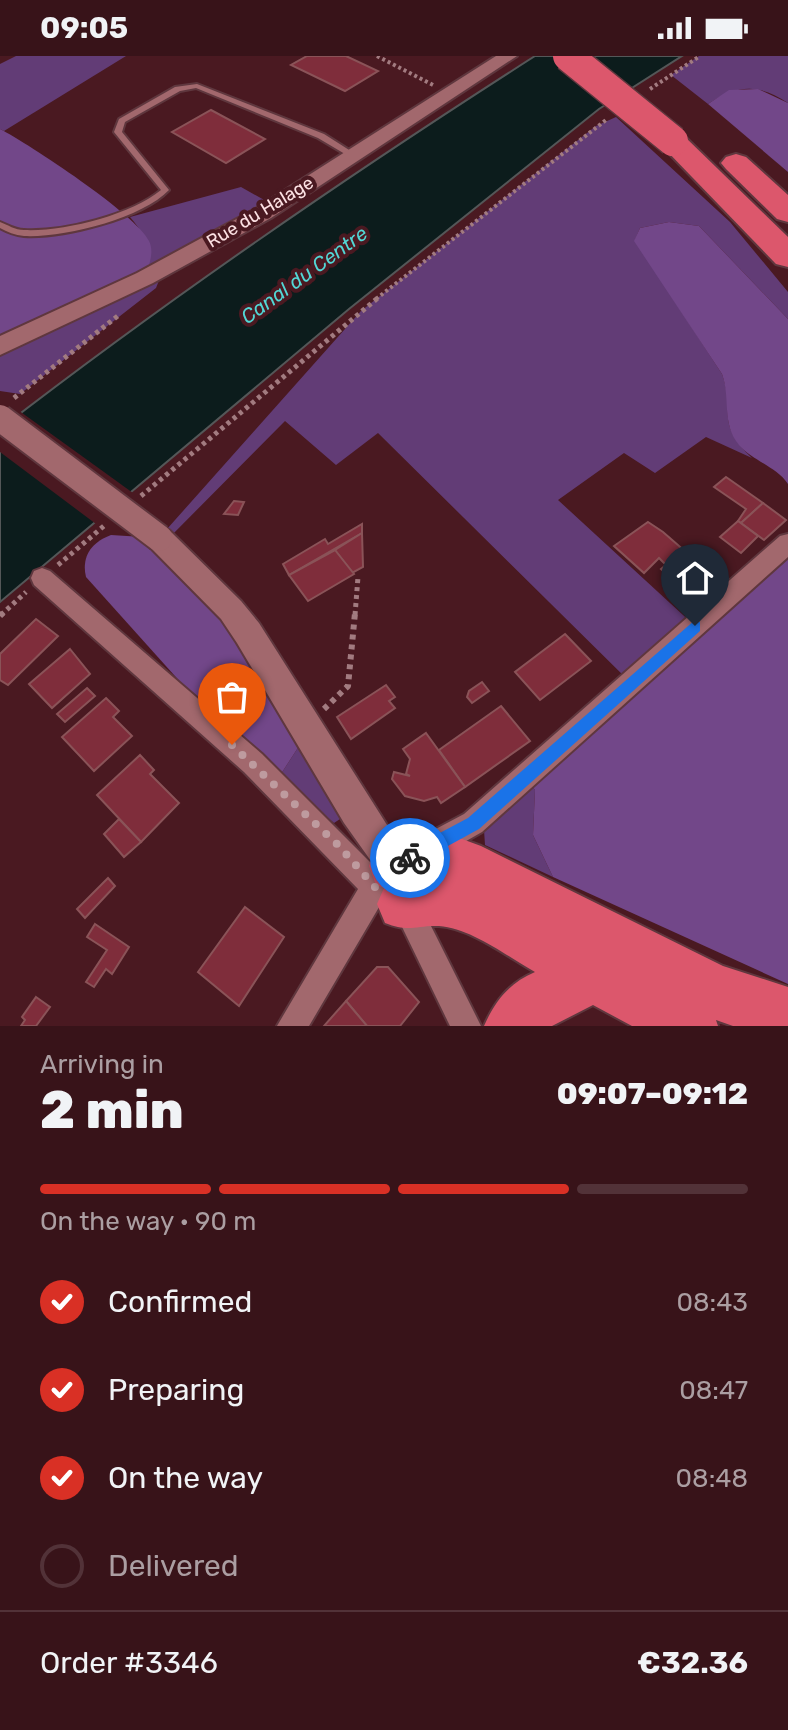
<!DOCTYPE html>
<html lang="en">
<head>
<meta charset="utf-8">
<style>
  :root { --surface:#381319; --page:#3f1c22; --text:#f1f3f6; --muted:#ab9ea2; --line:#523238; --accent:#d93025 }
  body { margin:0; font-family:Rubik,sans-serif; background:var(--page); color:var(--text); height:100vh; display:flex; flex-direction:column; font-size:30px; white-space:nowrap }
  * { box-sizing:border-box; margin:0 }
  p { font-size:26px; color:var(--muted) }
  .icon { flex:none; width:44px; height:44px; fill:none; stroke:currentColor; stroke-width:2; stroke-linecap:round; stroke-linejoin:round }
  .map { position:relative; height:970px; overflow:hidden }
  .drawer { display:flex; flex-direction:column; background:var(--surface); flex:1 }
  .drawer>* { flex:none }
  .pin { position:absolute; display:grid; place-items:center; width:68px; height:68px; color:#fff; margin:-82px -34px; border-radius:50% 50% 50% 0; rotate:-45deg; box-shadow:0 0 8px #0007 }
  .pin .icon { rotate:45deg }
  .courier { position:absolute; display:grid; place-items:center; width:80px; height:80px; margin:-40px; border:6px solid #1a73e8; border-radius:50%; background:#fff; color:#222; box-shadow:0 2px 10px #0007 }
  .summary em { font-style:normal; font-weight:800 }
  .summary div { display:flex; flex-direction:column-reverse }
  .summary { display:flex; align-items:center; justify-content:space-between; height:136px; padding:0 40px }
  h1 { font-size:52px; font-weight:800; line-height:60px }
  .bar { display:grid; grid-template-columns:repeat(4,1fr); gap:12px 8px; align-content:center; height:96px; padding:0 40px }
  .bar i { height:10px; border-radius:6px; background:var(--line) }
  .bar .on { background:var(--accent) }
  .bar p { grid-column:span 4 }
  .line { display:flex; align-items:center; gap:20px; padding:0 40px; border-top:2px solid var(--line) }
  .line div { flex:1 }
  ol { padding:0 40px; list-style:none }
  li { display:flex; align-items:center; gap:24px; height:88px }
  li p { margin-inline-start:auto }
  li .icon { padding:8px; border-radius:50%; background:var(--accent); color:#fff; stroke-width:4 }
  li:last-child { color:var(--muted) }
  li i { width:44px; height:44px; border:4px solid var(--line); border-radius:50% }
  .status { display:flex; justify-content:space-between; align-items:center; height:56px; padding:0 40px; background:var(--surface); direction:ltr }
  .status svg { height:22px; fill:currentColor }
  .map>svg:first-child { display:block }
  .green { fill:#623c76 }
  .forest { fill:#724789 }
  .water { fill:#0c1c1c; stroke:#545758; stroke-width:2 }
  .pier { fill:#4a1921 }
  .building { fill:#7f2d3b; stroke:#8a5358; stroke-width:2 }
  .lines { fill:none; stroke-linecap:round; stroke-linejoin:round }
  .service-casing { stroke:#5f373e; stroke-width:4 }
  .minor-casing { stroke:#5f373e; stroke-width:4 }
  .tertiary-casing { stroke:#5f373e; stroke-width:4 }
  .motorway-casing { stroke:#5f373e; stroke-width:4 }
  .path-far2 { stroke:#a27b80; stroke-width:4; stroke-dasharray:3 3; stroke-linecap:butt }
  .path-far1 { stroke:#a27b80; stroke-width:5; stroke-dasharray:4 4; stroke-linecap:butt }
  .path { stroke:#a27b80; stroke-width:6; stroke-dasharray:5 5; stroke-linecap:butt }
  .service { fill:#a2686d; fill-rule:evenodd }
  .minor { fill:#a2686d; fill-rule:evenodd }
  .tertiary { fill:#a2686d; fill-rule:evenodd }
  .motorway { fill:#dc576c; fill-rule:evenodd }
  .tertiary-bridge-casing { stroke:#5f373e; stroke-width:30; stroke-linecap:butt }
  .motorway-bridge-casing { stroke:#5f373e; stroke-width:33; stroke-linecap:butt }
  .tertiary-bridge { stroke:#a2686d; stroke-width:26 }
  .motorway-bridge { stroke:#dc576c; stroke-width:30 }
  .route { fill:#1a73e8 }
  .done { stroke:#be9b9f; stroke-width:8; stroke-dasharray:0 14.4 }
  .labels { text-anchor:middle; stroke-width:8; stroke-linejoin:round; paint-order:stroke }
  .far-street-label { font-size:18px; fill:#fce1e3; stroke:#4a1921 }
  .far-water-label { font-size:20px; font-style:italic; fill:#52d7d5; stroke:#4a1921 }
</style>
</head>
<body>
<div class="status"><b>09:05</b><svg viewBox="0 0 49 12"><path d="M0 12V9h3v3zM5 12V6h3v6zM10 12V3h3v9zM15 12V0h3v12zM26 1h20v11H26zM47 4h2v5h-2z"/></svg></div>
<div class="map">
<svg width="788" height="970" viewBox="0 0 788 970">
  <rect width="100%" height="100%" fill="#4a1921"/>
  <!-- green -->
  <g class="green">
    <path d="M16 0H126L4 75 0 73V8Z"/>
    <path d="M699 0H788V47C758 27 737 29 708 48L671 19Z"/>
    <path d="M616 61 730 166 788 236V263L699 170 669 166 640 172 635 184 722 318C736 357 714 365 752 402L706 381 655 417 624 397 558 444 695 570 631 627 378 377 336 409 285 365 165 486 159 482 361 255 596 70Z"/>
    <path d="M241 131 275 150 164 212 156 232 20 338 0 335V290L145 222C153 193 149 184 130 161Z"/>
    <path d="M303 684 340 763 334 767 279 721Z"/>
    <path d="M530 728 535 734 533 779 553 821 485 789 484 774Z"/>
  </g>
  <!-- forest -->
  <g class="forest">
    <path d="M758 33 788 47V116L708 48 729 34Z"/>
    <path d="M0 73C29 88 137 159 149 185 155 197 148 211 145 222L0 290Z"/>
    <path d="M669 166 699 170 788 263V428C777 411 753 405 739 389 721 367 731 343 722 318L634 185 640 172Z"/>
    <path d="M111 479 159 482 231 554 303 684 279 721 253 707 86 521C81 500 92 486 111 479Z"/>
    <path d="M788 487V928L553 821 533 779 535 734 530 728Z"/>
  </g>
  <!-- water -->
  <path class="water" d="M535 0H682L599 53 349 253 0 546V373C172 240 352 117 535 0Z"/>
  <!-- pier -->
  <path class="pier" d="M18 354 104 416 133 437 96 468 0 396V368Z"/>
  <!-- building -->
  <g class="building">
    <path d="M307 0H346L378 15 345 35 291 9Z"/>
    <path d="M211 54 265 83 226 107 172 76Z"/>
    <path d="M726 421 763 447 741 467 738 465 746 453 714 431Z"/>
    <path d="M234 445 244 446 238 459 224 458Z"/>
    <path d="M763 447 786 464 764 484 741 467Z"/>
    <path d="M738 465 758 480 741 497 720 481Z"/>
    <path d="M648 466 663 476 702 510 678 528 661 513 666 509 659 502 644 517 614 490Z"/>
    <path d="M362 468V477L289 519 283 508 325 483 328 488Z"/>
    <path d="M362 477 363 511 352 517 335 494Z"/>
    <path d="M335 494 354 518 308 545 289 519Z"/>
    <path d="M36 563 58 580 8 629 0 624V598Z"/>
    <path d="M565 578 591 605 540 644 515 616Z"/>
    <path d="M70 593 90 618 52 652 29 628Z"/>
    <path d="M482 626 489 635 472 647 467 641 469 635Z"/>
    <path d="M386 629 395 641 389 645 395 652 351 683 337 661Z"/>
    <path d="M87 632 95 640 65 666 57 658Z"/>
    <path d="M106 642 119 655 113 661 132 680 94 715 62 681Z"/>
    <path d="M501 650 530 685 465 731 439 694Z"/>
    <path d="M426 677 465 731 441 747 437 741 424 745 405 740 392 723 394 716 410 720 406 718 410 703 403 693Z"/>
    <path d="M140 699 154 714 150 718 179 747 141 786 97 739Z"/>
    <path d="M119 763 141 786 124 801 104 778Z"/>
    <path d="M108 822 115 830 85 862 77 853Z"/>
    <path d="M245 851 284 881 239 950 198 916Z"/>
    <path d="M95 868 129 891 112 918 106 913 94 931 86 926 107 894 87 881Z"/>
    <path d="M377 911H388L419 946 400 970H367L346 945Z"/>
    <path d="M36 941 50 951 36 970H21L25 964 22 961Z"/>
    <path d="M346 945 367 970H324Z"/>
  </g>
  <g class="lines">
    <!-- service casing -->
    <g class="service-casing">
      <path id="service" d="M197 28 324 78 357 99 350 101 318 82 196 32 180 35 125 66 122 76 169 134C141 163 63 182 24 180 15 179 7 176 0 172V166C8 169 15 174 24 174 63 176 131 159 161 134L114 76 119 63 175 31Z"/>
    </g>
    <!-- minor casing -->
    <g class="minor-casing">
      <g id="minor">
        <path d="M788 478V501L482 776 405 820 385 841 309 970H277L358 833 244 716 34 529 31 522 34 515 42 512 50 515 262 698 375 811 385 800 464 758 780 480Z"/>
        <path d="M404 832 414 836 481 970H450L390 846 394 836Z"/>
      </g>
    </g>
    <!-- tertiary casing -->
    <g class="tertiary-casing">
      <g id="tertiary">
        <path d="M496 0H517L271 162 153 227 0 299V280L137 217 257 152Z"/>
        <path d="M159 470 169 474 241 545 259 567 413 810 407 822 395 828 383 822 344 767 237 587 221 563 149 490 145 482 149 474Z"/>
      </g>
    </g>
    <!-- motorway casing -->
    <g class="motorway-casing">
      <g id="motorway">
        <path d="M673 76 683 79 788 181V211L776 208 663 91 659 85 663 79Z"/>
        <path d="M736 98 746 101 788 139V166L777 163 726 113 721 107 726 101Z"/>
        <path d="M428 778 462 783 481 790 723 910 788 931V970H733L716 964 718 970H632L593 949 552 970H484C495 945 509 927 535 916 508 901 471 872 439 870 416 869 410 877 385 867L377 848 384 832 376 829 369 810 376 791Z"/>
      </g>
    </g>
    <!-- path-far2 -->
    <g class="path-far2">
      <path d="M377 0 433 29"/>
      <path d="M650 33 700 0"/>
      <path d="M376 243 606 64"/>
    </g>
    <!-- path-far1 -->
    <g class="path-far1">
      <path d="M14 342 119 259"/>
      <path d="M141 440 379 241"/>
      <path d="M58 509 105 469"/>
      <path d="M1 559 26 536"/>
      <path d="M355 559 358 521"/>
    </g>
    <!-- path -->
    <g class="path">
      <path d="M0 560 3 557"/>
      <path d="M324 653 348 630 355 557"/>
    </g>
    <!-- service -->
    <use href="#service" class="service"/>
    <!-- minor -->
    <use href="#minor" class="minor"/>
    <!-- tertiary -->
    <use href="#tertiary" class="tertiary"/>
    <!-- motorway -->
    <use href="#motorway" class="motorway"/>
    <!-- tertiary-bridge casing -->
    <g class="tertiary-bridge-casing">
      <path id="tertiary-bridge" d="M0 362 159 482"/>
    </g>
    <!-- motorway-bridge casing -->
    <g class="motorway-bridge-casing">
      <path id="motorway-bridge" d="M568 0 673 85"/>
    </g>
    <!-- tertiary-bridge -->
    <use href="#tertiary-bridge" class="tertiary-bridge"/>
    <!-- motorway-bridge -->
    <use href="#motorway-bridge" class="motorway-bridge"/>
  </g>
  <!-- route -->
  <path class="route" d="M695 564 700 566V575L479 773 415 808H404V796L468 762Z"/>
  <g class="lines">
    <!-- done -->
    <path class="done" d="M232 689 339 790 375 831 395 810 410 802"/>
  </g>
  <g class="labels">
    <!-- far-street labels -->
    <g class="far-street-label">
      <text transform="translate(260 156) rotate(-31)" y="6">Rue du Halage</text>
    </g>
    <!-- far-water labels -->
    <g class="far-water-label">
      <text transform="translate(304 219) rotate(-36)" y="7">Canal du Centre</text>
    </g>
  </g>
</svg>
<div class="pin" style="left:232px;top:689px;background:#ea580c"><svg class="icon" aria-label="bag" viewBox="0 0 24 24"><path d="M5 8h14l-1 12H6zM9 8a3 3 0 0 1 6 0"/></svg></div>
<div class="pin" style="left:695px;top:570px;background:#1f2937"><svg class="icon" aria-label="home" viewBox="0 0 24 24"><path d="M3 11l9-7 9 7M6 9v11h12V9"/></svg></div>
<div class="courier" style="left:410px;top:802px"><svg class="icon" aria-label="bike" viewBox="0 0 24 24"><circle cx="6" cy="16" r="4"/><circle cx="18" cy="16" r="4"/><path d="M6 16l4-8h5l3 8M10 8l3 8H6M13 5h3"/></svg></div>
</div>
<section class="drawer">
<div class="summary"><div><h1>2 min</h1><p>Arriving in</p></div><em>09:07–09:12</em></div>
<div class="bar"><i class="on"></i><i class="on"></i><i class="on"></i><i></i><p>On the way · 90 m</p></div>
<ol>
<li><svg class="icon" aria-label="check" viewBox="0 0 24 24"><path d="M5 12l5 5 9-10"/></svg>Confirmed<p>08:43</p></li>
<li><svg class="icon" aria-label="check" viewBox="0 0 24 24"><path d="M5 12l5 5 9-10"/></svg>Preparing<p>08:47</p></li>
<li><svg class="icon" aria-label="check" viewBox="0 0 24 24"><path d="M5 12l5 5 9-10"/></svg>On the way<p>08:48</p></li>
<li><i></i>Delivered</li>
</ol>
<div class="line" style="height:104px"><div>Order #3346</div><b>€32.36</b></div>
</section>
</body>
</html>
